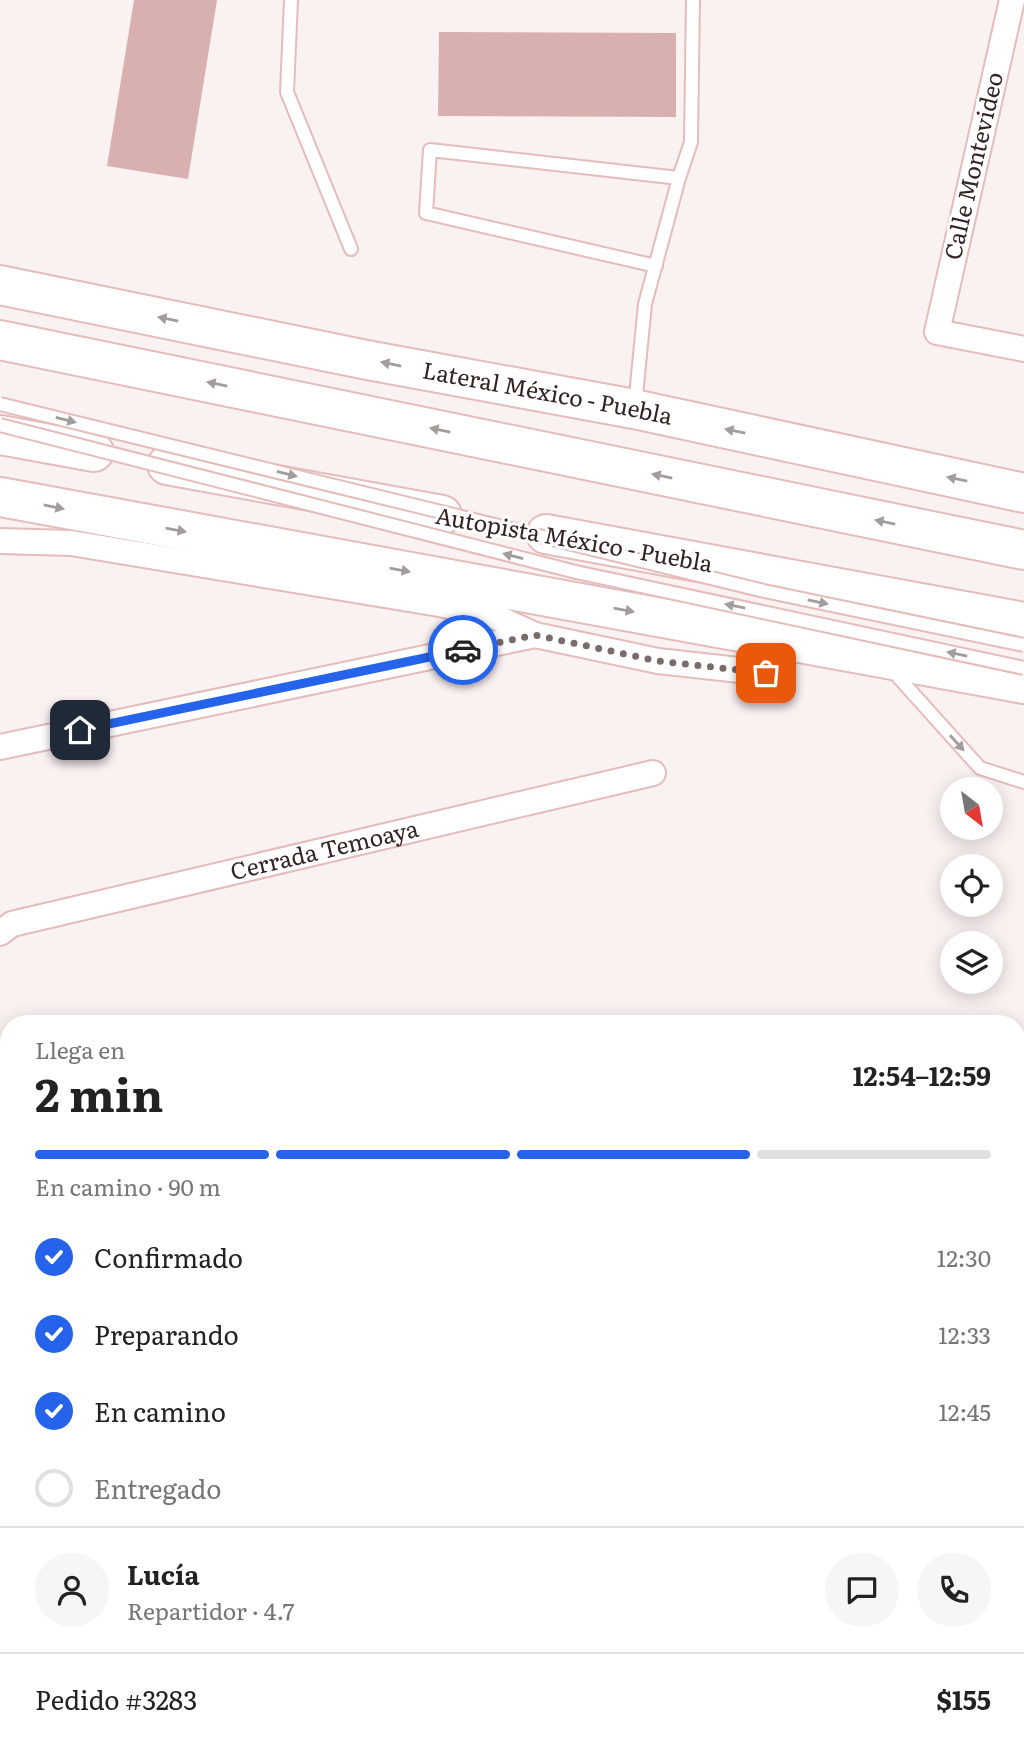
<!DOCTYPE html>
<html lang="es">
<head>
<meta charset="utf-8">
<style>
  :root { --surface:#fff; --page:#f6f6f6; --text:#222; --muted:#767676; --line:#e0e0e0; --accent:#2563eb }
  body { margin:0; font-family:Literata,serif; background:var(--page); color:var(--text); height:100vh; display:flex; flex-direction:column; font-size:26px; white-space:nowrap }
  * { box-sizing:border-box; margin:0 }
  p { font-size:23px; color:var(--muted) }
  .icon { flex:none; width:38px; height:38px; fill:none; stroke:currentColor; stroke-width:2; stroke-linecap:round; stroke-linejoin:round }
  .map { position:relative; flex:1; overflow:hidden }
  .panel { position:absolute; left:0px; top:1015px; width:1026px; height:742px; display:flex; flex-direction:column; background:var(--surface); border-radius:28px 28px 0 0; box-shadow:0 4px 18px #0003 }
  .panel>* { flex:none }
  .needle { width:46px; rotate:149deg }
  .controls { position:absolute; left:940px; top:777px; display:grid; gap:14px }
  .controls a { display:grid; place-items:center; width:63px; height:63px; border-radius:50%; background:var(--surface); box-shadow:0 4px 18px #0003; font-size:35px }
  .pin { position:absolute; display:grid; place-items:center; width:60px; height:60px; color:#fff; margin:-30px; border-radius:14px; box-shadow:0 4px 10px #0006 }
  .courier { position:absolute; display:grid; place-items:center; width:70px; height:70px; margin:-35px; border:5px solid #2563eb; border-radius:50%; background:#fff; color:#222; box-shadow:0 2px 9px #0007 }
  .head em { font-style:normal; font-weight:700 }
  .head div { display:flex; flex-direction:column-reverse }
  .head { display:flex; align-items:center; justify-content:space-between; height:119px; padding:0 35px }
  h1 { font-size:46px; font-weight:700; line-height:52px }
  .bar { display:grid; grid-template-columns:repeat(4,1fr); gap:10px 7px; align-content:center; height:84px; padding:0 35px }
  .bar i { height:9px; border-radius:5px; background:var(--line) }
  .bar .on { background:var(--accent) }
  .bar p { grid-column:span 4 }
  .line { display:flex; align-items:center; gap:18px; padding:0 35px; border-top:2px solid var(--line) }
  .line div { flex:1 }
  .round { display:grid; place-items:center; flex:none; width:74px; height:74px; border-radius:37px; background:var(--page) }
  ol { padding:0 35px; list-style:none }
  li { display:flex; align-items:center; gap:21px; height:77px }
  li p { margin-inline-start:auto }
  li .icon { padding:7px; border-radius:50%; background:var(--accent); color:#fff; stroke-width:4 }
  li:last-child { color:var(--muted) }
  li i { width:38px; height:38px; border:4px solid var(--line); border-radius:50% }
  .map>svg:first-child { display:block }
  .building { fill:#d8b0af }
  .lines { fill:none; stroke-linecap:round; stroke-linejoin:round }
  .lane-casing { stroke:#e4bcbb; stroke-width:16 }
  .street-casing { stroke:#e4bcbb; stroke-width:28 }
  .highway-casing { stroke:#e4bcbb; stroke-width:42 }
  .lane { stroke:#fff; stroke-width:12 }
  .street { stroke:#fff; stroke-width:24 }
  .highway { stroke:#fff; stroke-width:38 }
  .lane-bridge-casing { stroke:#e4bcbb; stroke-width:16; stroke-linecap:butt }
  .lane-bridge { stroke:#fff; stroke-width:12 }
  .oneway { fill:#a39c9c }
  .done { stroke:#796c6b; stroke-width:7; stroke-dasharray:0 12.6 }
  .route { stroke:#2563eb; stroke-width:9 }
  .labels { text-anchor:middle; stroke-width:6; stroke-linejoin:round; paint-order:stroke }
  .street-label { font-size:23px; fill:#332423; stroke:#fff }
</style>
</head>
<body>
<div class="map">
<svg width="1024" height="1757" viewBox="0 0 1024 1757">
  <rect width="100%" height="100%" fill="#faf1f1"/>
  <!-- building -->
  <g class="building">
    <path d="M134 0H217L188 179 107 166Z"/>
    <path d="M439 32 676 33V117L438 116Z"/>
  </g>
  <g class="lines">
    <!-- lane casing -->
    <g class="lane-casing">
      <g id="lane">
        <path d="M291 0 287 92 351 249"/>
        <path d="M656 266 426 213 430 150 679 178 691 142 693 0"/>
        <path d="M635 406 645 304 679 178"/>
        <path d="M891 669 980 768 1024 782"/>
        <path d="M0 1458 9 1446"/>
        <path d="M0 1615 9 1611"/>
        <path d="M345 1748 349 1757"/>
        <path d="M554 1748 562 1757"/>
        <path d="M13 1757 18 1748"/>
        <path d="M449 1757 463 1748"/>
      </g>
    </g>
    <!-- street casing -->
    <g class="street-casing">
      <g id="street">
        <path d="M1012 0 937 332 1024 349"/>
        <path d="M0 541 71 543 433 603 487 613 535 635 658 661 766 673"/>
        <path d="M0 747 535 635"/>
        <path id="s1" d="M0 933 12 924 653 773"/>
        <path d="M0 1062 9 1071"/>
        <path d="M0 1177 9 1172"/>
        <path d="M636 1748 644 1757"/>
      </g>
    </g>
    <!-- highway casing -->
    <g class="highway-casing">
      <g id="highway">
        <path id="s2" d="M0 285 367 360 634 409 1024 493"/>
        <path d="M0 340 1024 550"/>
        <path d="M0 435 94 452"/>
        <path d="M167 465 442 515"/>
        <path d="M0 497 1024 684"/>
        <path d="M546 534 1024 622"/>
      </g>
    </g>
    <!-- lane -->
    <use href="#lane" class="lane"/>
    <!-- street -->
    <use href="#street" class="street"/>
    <!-- highway -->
    <use href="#highway" class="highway"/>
    <!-- lane-bridge casing -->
    <g class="lane-bridge-casing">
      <g id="lane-bridge">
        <path d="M0 404 764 591 1024 645"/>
        <path d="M0 425 576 572 1024 668"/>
      </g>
    </g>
    <!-- lane-bridge -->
    <use href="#lane-bridge" class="lane-bridge"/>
  </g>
  <!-- one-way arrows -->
  <defs><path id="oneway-solid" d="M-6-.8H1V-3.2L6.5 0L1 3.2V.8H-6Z" transform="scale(1.75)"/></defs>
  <g class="oneway">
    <use href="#oneway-solid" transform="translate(168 319) rotate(-169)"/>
    <use href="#oneway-solid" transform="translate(391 364) rotate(-169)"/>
    <use href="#oneway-solid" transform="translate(217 384) rotate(-168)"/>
    <use href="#oneway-solid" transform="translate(66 420) rotate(14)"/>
    <use href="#oneway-solid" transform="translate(440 430) rotate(-168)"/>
    <use href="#oneway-solid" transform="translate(735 431) rotate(-168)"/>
    <use href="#oneway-solid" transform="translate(287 474) rotate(14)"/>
    <use href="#oneway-solid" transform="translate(662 476) rotate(-168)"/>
    <use href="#oneway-solid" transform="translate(957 479) rotate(-168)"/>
    <use href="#oneway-solid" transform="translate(54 507) rotate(11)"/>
    <use href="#oneway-solid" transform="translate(885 522) rotate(-168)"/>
    <use href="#oneway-solid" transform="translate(176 530) rotate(10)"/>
    <use href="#oneway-solid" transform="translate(513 556) rotate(-166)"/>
    <use href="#oneway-solid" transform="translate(400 570) rotate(10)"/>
    <use href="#oneway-solid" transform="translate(818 602) rotate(12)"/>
    <use href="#oneway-solid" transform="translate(735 606) rotate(-168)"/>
    <use href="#oneway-solid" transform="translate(624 610) rotate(10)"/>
    <use href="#oneway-solid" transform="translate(957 654) rotate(-168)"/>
    <use href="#oneway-solid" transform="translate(957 743) rotate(48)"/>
  </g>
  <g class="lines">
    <!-- done -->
    <path class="done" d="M463 650 535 635 658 661 766 673"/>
    <!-- route -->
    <path class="route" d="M80 730 463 650"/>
  </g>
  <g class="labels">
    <!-- street labels -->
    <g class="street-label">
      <text transform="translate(974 166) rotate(-77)" y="8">Calle Montevideo</text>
      <text dy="8" stroke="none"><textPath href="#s2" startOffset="558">Lateral México - Puebla</textPath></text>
      <text transform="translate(574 540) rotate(10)" y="8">Autopista México - Puebla</text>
      <text dy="8" stroke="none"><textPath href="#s1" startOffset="336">Cerrada Temoaya</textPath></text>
    </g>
  </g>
</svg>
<div class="controls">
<a><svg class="needle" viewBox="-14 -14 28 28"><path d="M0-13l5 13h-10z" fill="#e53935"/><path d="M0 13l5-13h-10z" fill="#767676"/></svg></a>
<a><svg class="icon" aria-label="locate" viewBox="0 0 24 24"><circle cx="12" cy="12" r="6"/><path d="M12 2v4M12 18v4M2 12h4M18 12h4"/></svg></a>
<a><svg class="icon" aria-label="layers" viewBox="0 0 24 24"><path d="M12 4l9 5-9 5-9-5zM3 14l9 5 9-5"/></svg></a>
</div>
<div class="pin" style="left:766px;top:673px;background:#ea580c"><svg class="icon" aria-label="bag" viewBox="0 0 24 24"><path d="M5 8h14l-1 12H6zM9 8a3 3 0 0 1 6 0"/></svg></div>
<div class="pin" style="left:80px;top:730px;background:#1f2937"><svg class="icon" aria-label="home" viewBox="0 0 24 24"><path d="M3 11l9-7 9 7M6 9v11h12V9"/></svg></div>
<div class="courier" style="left:463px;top:650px"><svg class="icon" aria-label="car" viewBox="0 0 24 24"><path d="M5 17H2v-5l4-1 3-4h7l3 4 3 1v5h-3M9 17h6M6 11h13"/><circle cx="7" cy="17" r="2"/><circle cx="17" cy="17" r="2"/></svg></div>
<section class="panel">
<div class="head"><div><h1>2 min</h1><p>Llega en</p></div><em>12:54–12:59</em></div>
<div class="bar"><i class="on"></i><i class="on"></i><i class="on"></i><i></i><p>En camino · 90 m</p></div>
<ol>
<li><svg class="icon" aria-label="check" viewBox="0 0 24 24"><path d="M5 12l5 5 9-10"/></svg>Confirmado<p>12:30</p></li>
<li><svg class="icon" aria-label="check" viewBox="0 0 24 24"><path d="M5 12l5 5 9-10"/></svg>Preparando<p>12:33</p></li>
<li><svg class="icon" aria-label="check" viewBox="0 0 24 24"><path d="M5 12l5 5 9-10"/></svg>En camino<p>12:45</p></li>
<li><i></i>Entregado</li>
</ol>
<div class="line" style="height:126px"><a class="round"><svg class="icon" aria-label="person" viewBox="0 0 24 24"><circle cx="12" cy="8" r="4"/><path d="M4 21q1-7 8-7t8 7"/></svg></a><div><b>Lucía</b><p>Repartidor · 4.7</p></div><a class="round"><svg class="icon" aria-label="chat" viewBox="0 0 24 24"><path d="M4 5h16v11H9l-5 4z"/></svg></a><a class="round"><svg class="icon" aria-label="phone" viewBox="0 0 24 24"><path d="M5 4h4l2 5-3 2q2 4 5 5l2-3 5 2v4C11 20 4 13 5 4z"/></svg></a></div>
<div class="line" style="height:91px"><div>Pedido #3283</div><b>$155</b></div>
</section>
</div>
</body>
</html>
